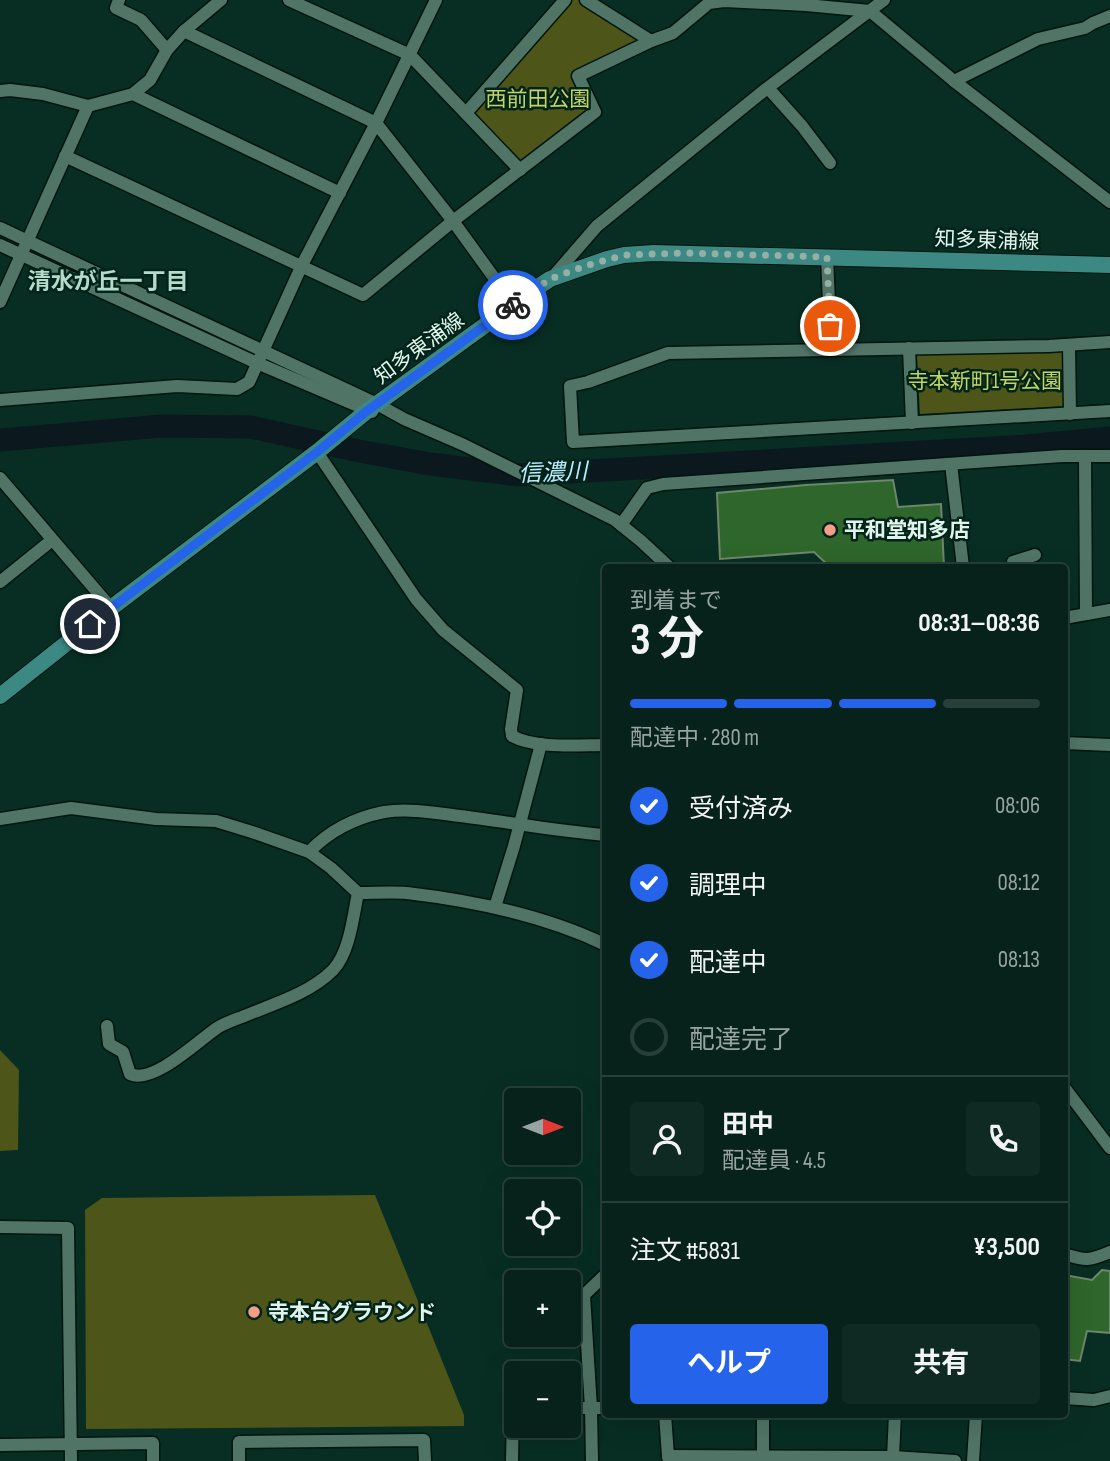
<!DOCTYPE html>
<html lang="ja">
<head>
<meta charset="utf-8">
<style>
  :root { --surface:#06221a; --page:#0f2a23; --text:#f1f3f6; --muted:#98a4a2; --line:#273f39; --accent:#2563eb }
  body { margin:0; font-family:"Sofia Sans Condensed","Noto Sans JP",sans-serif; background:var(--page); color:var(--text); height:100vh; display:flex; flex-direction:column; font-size:26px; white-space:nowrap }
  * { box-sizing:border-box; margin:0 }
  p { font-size:23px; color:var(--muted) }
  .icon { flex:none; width:38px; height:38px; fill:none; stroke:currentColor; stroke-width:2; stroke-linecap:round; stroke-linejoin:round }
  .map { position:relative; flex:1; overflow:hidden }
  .details { position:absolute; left:602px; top:564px; width:466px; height:854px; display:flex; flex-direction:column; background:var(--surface); border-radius:7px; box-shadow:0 7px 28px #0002,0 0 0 2px var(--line) }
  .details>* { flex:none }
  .needle { width:46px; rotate:90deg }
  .controls { position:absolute; left:504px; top:1088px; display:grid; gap:14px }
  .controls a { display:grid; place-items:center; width:77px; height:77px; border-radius:7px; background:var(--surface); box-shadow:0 7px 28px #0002,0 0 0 2px var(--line); font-size:35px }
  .pin { position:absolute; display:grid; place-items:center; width:60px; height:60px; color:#fff; margin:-30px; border:4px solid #fff; border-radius:50%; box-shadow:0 2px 7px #0007 }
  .courier { position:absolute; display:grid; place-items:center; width:70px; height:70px; margin:-35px; border:5px solid #2563eb; border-radius:50%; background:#fff; color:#222; box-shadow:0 2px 9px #0007 }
  .summary em { font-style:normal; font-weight:700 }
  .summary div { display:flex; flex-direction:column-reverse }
  .summary { display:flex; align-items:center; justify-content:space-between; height:119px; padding:0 28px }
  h1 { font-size:46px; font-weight:700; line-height:52px }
  .bar { display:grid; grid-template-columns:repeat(4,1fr); gap:10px 7px; align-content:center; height:84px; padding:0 28px }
  .bar i { height:9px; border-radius:5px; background:var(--line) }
  .bar .on { background:var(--accent) }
  .bar p { grid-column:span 4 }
  .line { display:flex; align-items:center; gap:18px; padding:0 28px; border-top:2px solid var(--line) }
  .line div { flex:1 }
  .round { display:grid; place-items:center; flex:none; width:74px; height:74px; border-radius:7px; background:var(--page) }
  ol { padding:0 28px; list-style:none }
  li { display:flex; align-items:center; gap:21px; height:77px }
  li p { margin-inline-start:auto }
  li .icon { padding:7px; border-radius:50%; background:var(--accent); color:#fff; stroke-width:4 }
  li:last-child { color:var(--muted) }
  li i { width:38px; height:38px; border:4px solid var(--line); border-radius:50% }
  .action { display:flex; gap:14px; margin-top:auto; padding:14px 28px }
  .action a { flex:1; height:80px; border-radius:7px; background:var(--accent); color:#fff; font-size:28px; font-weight:700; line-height:80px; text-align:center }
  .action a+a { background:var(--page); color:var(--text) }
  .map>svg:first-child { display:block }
  .green { fill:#4e5518 }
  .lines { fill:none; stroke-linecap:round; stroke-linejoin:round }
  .river { stroke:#0b191e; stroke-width:23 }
  .building { fill:#2f662b; stroke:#6e866c; stroke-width:2 }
  .minor-casing { stroke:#00150d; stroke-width:15 }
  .major-casing { stroke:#00150d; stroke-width:18 }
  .minor { stroke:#507567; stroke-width:12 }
  .major { stroke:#3c8984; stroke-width:16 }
  .done { stroke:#94afa5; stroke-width:7; stroke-dasharray:0 12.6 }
  .route { stroke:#2563eb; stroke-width:9 }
  .poi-dot { fill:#f49e87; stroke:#002419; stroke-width:2.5 }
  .labels { text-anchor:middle; stroke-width:5; stroke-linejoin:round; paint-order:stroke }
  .park-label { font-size:21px; fill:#c4d363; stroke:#002419 }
  .street-label { font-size:21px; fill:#e0f4eb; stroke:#002419 }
  .poi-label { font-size:21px; font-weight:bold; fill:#e0f4eb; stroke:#002419; text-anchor:start }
  .neighbourhood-label { font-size:23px; font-weight:bold; fill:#b3dbcb; stroke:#002419 }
  .water-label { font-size:23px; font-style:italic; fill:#bcecfe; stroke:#002419 }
</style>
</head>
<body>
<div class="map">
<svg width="1110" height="1461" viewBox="0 0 1110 1461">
  <rect width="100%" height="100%" fill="#082e23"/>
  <!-- green -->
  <g class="green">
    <path d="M565 0H586L651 41 579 76 595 112 520 170 466 113Z"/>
    <path d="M1063 351 1064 406 920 414 917 354Z"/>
    <path d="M0 1050 19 1070 18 1150 0 1151Z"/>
    <path d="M375 1195 464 1415V1426L86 1429 85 1210 102 1198Z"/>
  </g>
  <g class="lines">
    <!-- river -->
    <path class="river" d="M0 440 162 426 251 427 359 451 430 464 518 475 1026 446 1110 438"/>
  </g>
  <!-- building -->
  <g class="building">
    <path d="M893 480 898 507 941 504 944 567H830L814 552 720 559 717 493 806 485Z"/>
    <path d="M1102 1270 1110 1271V1333L1087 1331 1080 1361 1064 1359V1275L1092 1280Z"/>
  </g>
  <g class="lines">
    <!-- minor casing -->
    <g class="minor-casing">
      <g id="minor">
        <path d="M119 0 116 8 141 20 167 50"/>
        <path d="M289 0 410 55 520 170"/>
        <path d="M586 0 651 41"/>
        <path d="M184 31 376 123 453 221 513 304"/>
        <path d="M954 81 1038 39 1085 28 1093 23 1110 16"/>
        <path d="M768 88 802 126 830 163"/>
        <path d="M0 91 10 90 43 94 88 106 133 94 150 80 167 50 184 31 221 0"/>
        <path d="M133 94 340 193"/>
        <path d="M466 113 565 0"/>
        <path d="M65 156 363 295 453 221 595 112 578 76 651 41 673 33 709 3 724 1 806 5 870 11 954 81 1110 202"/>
        <path d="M0 228 377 404 404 419 464 445 615 520 641 541 669 567"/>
        <path d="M0 245 257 363 372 412"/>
        <path d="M827 257 831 349"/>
        <path d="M551 279 597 226 766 89 884 0"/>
        <path d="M0 302 88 106"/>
        <path d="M1110 342 1049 346 668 353 588 382 570 386 573 442 1110 411"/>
        <path d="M1069 345 1070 414"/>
        <path d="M909 348 912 423"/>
        <path d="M0 400 177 386 237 389 249 382 302 265 376 123 436 0"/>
        <path d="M317 452 416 599 443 630 517 690 511 729 512 736C536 749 578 745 606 745"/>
        <path d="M1085 456 1086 614"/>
        <path d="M951 464 963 567"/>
        <path d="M0 478 111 608"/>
        <path d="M621 525 647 488 663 484 1062 456H1110"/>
        <path d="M1013 562 1035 555"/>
        <path d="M0 582 52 540"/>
        <path d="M1064 618 1110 610"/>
        <path d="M1064 743 1110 745"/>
        <path d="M0 819 71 808 156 819 216 821 252 832 309 852 331 868 358 893C374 893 391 892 407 893 475 901 544 915 606 945"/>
        <path d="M309 852C330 830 354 818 384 812 409 808 436 813 460 816 508 822 557 831 606 835"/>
        <path d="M495 907 514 846 541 744"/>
        <path d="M107 1026 109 1044 123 1052 130 1074C153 1085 199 1040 217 1028 225 1023 234 1020 242 1017 273 1004 309 994 333 970 350 952 353 916 358 893"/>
        <path d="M1064 1087 1110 1148"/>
        <path d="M0 1227 68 1228 71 1461"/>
        <path d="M1064 1254C1086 1261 1089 1261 1110 1252"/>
        <path d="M1064 1398 1094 1400 1110 1396"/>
        <path d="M569 1408H606"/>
        <path d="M665 1414 668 1456"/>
        <path d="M763 1414V1457"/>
        <path d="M0 1445 153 1443V1461"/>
        <path d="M239 1461V1442L424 1440 425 1461"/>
        <path d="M512 1461 513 1408H516"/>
        <path d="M592 1461 591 1408 584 1295 606 1274"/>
        <path d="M669 1461 668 1456 893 1457 895 1414"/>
        <path d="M893 1461V1457L955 1461"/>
        <path d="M973 1461 976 1414"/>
      </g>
    </g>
    <!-- major casing -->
    <g class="major-casing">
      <path id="major" d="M0 696 111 608 317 452 367 411 535 289 550 279 607 259 624 255 654 253 1110 265"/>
    </g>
    <!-- minor -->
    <use href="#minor" class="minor"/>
    <!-- major -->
    <use href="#major" class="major"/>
  </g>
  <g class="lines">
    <!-- done -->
    <path class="done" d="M513 305 550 279 585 266 624 255 686 253 827 257 830 326"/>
    <!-- route -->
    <path class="route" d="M90 624 317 452 367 411 513 305"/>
  </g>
  <!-- markers -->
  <g class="poi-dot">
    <circle cx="830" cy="530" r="7"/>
    <circle cx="254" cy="1312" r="7"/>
  </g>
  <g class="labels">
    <!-- park labels -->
    <g class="park-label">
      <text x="538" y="106">西前田公園</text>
      <text x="985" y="388">寺本新町1号公園</text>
    </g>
    <!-- street labels -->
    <g class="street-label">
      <text transform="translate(987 240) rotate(2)" y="7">知多東浦線</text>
      <text transform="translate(419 348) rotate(-36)" y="7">知多東浦線</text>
    </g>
    <!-- poi labels -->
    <g class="poi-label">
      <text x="844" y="537">平和堂知多店</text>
      <text x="268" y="1319">寺本台グラウンド</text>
    </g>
    <!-- neighbourhood labels -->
    <g class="neighbourhood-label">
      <text x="108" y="289">清水が丘一丁目</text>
    </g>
    <!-- water labels -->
    <g class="water-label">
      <text transform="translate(553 472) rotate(-2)" y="8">信濃川</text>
    </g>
  </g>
</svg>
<div class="controls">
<a><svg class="needle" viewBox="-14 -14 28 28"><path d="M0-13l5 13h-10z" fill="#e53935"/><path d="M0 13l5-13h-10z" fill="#98a4a2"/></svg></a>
<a><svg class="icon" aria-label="locate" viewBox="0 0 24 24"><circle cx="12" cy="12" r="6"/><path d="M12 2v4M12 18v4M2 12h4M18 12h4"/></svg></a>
<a>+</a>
<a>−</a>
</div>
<div class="pin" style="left:830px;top:326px;background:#ea580c"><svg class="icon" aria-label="bag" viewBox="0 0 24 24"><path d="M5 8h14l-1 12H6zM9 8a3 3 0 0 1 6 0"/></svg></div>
<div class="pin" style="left:90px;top:624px;background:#1f2937"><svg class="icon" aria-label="home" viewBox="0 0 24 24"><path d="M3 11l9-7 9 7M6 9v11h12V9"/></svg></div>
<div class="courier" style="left:513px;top:305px"><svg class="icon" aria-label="bike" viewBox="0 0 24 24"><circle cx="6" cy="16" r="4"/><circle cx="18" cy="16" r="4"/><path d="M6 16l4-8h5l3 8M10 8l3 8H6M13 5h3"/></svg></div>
<section class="details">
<div class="summary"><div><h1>3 分</h1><p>到着まで</p></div><em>08:31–08:36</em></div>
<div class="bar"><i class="on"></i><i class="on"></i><i class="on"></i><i></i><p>配達中 · 280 m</p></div>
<ol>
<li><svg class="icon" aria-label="check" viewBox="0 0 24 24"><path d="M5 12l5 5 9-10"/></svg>受付済み<p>08:06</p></li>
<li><svg class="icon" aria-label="check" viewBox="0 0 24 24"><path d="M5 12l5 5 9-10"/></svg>調理中<p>08:12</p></li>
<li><svg class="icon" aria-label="check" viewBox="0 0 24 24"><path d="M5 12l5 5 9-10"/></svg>配達中<p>08:13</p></li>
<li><i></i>配達完了</li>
</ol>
<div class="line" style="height:126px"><a class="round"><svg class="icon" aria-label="person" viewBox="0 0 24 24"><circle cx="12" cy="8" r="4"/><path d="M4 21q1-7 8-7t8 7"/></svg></a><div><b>田中</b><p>配達員 · 4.5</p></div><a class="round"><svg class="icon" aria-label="phone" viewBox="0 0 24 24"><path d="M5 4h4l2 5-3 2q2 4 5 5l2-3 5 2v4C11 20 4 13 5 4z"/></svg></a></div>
<div class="line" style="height:91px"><div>注文 #5831</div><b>¥3,500</b></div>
<div class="action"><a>ヘルプ</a><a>共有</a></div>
</section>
</div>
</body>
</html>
